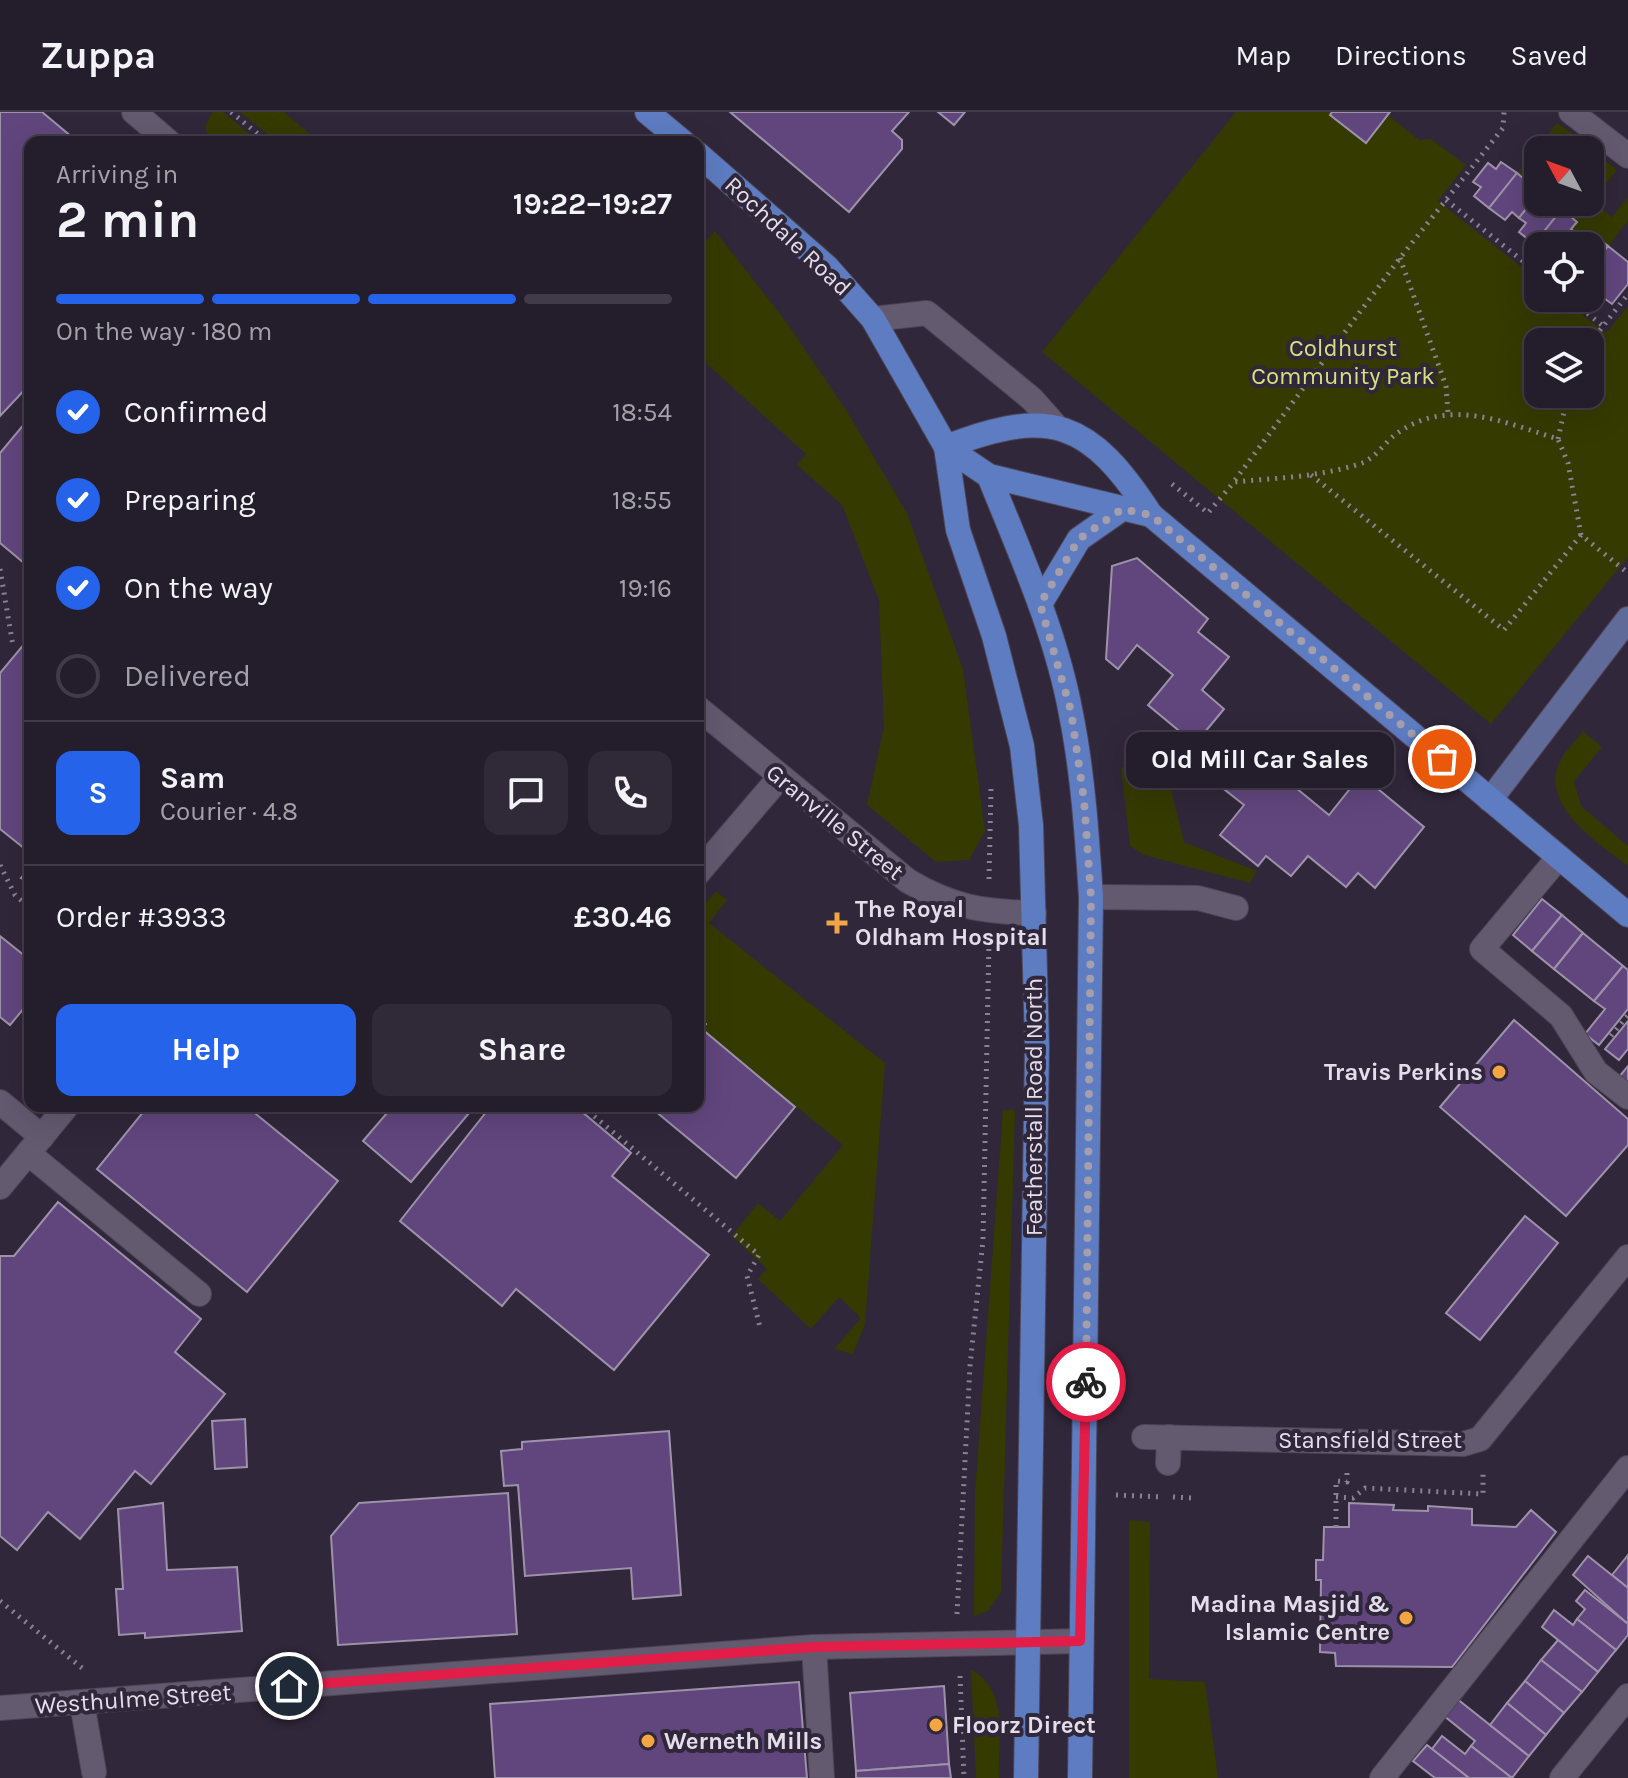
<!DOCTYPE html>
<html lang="en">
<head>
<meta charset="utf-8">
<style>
  :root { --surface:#241d2c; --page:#302a38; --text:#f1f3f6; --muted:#a3a2a9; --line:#413b48; --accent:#2563eb }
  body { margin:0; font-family:Karla,sans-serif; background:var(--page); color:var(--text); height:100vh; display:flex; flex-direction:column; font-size:30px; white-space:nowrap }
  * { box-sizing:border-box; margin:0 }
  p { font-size:26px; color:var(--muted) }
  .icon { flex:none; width:44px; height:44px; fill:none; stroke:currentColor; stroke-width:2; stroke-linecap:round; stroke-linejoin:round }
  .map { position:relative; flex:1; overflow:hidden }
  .sheet { position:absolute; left:24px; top:24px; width:680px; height:976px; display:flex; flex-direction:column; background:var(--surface); border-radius:16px; box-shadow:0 8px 32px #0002,0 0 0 2px var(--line) }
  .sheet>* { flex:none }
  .needle { width:52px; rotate:311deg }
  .fabs { position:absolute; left:1524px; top:24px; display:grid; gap:16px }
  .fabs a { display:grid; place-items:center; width:80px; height:80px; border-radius:16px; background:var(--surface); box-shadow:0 8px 32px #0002,0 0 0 2px var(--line); font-size:40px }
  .pin { position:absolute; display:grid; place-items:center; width:68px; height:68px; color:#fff; margin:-34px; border:4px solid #fff; border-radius:50%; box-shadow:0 2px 8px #0007 }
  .courier { position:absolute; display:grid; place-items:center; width:80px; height:80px; margin:-40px; border:6px solid #e11d48; border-radius:50%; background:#fff; color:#222; box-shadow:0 2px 10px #0007 }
  .bubble { position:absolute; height:56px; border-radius:16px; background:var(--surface); box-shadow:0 8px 32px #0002,0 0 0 2px var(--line); font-size:26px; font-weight:700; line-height:56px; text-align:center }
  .overview em { font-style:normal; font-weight:700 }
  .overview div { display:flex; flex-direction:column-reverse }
  .overview { display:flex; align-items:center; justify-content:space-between; height:136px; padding:0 32px }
  h1 { font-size:52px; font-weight:700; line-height:60px }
  .bar { display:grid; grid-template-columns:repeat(4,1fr); gap:12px 8px; align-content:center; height:96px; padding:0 32px }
  .bar i { height:10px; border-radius:6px; background:var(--line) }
  .bar .active { background:var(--accent) }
  .bar p { grid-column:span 4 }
  .line { display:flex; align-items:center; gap:20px; padding:0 32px; border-top:2px solid var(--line) }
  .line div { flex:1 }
  .round { display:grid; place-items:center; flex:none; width:84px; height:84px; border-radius:16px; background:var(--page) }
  ol { padding:0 32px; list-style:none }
  li { display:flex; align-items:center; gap:24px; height:88px }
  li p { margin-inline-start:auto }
  li .icon { padding:8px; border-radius:50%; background:var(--accent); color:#fff; stroke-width:4 }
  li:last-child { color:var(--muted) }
  li i { width:44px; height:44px; border:4px solid var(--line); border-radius:50% }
  .cta { display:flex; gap:16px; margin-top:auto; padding:16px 32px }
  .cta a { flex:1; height:92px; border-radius:16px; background:var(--accent); color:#fff; font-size:32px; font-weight:700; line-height:92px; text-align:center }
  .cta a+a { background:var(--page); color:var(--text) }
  header { display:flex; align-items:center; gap:48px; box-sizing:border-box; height:112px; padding:0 40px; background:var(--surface); border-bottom:2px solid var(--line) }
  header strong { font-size:38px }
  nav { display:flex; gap:44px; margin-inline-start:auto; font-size:28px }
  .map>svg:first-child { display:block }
  .green { fill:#353a00; fill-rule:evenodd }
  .building { fill:#61467d; stroke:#9d92aa; stroke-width:2 }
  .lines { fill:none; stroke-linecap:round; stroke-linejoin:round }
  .lane-casing { stroke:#4d4556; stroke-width:26 }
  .street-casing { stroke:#4d4556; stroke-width:26 }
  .secondary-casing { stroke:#4d4556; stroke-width:26 }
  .primary-casing { stroke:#4d4556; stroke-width:26 }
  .path { stroke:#8a8292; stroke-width:5; stroke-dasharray:2 6; stroke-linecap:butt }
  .lane { stroke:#645a70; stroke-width:24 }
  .street { stroke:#645a70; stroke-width:24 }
  .secondary { stroke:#616b99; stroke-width:24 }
  .primary { stroke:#5d7cc2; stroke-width:24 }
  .done { stroke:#a59ead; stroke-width:8; stroke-dasharray:0 14.4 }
  .route { stroke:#e11d48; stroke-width:10 }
  .poi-dot { fill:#f2a542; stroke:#30273a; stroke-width:3 }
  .labels { text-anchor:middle; stroke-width:8; stroke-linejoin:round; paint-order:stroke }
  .street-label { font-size:24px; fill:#e4deeb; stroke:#30273a }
  .park-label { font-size:24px; fill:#d3e181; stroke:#30273a }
  .poi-label { font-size:24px; font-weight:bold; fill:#e4deeb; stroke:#30273a; text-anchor:start }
</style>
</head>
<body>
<header>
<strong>Zuppa</strong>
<nav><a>Map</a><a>Directions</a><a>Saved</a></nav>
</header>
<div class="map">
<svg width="1628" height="1666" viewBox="0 0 1628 1666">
  <rect width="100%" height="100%" fill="#30273a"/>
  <!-- green -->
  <g class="green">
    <path d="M212 0H223L259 30H212L205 16Z"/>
    <path d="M240 0H284L319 30H277Z"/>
    <path d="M1236 0H1332L1330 3 1366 31 1388 3 1419 28 1431 27 1466 53 1438 89 1538 168V186H1561L1606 221 1628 194V445L1491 612 1042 240ZM1538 230H1590V282H1538Z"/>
    <path d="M1557 11 1573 22 1560 38H1538V90H1544L1541 93 1526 81 1532 74 1517 61Z"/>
    <path d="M1593 39 1617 58 1592 89 1612 105 1628 85V109L1608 134 1587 129 1571 117 1577 110 1552 90H1590Z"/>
    <path d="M715 119 787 211 846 298 907 401 963 557 985 719 969 748 936 750 867 693 884 615 879 488 842 393 797 353 806 342 698 244V137Z"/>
    <path d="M1583 619 1602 635 1574 669 1581 694 1628 734V754C1600 732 1543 697 1558 654 1562 642 1575 630 1583 619Z"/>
    <path d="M1121 655 1166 658 1184 730 1257 759 1250 771 1144 743 1130 734Z"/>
    <path d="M716 779 727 788 709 811 885 951 865 1212 853 1242 834 1237 861 1206 839 1185 811 1217 758 1167 767 1157 732 1124 758 1091 780 1109 843 1033 702 917 706 911 698 905V800Z"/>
    <path d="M1003 998H1015L1001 1480 988 1499 974 1504 975 1381Z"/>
    <path d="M1129 1408 1150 1410 1149 1567 1205 1570 1218 1666H1129Z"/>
    <path d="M971 1557C1010 1580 998 1627 999 1666H976Z"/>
  </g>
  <!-- building -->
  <g class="building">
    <path d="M0 0H42L78 30H30V272L0 304Z"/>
    <path d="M730 0H909L892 19 902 28V37L849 100Z"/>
    <path d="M938 0H965L954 13Z"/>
    <path d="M1332 0H1390L1366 31 1330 3Z"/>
    <path d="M1501 50 1517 61 1489 96 1474 84 1481 75 1473 70 1488 51 1496 57Z"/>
    <path d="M1517 61 1532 74 1526 81 1534 87 1519 106 1512 100 1505 108 1489 96Z"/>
    <path d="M1534 87 1541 93 1552 90 1562 97 1534 132 1519 120 1526 111 1519 106Z"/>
    <path d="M1562 97 1577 110 1571 117 1579 123 1570 134 1538 135 1534 132Z"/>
    <path d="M1593 122 1608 134 1590 157V134H1570L1579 123 1587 129Z"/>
    <path d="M1608 134 1628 150V172L1612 192 1590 176V157Z"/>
    <path d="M30 305V456L0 431V341Z"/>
    <path d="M1137 446 1208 507 1198 520 1229 545 1202 578 1224 597 1195 632 1148 593 1173 563 1137 533 1118 557 1106 547 1112 454Z"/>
    <path d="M30 525V741L0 717V561Z"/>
    <path d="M1243 647 1265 665 1273 657 1329 703 1361 663 1424 715 1375 776 1358 761 1346 775 1308 744 1291 764 1266 744 1258 754 1220 723 1244 693 1220 674Z"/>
    <path d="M30 755V765L26 769 21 766Z"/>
    <path d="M1542 787 1562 803 1532 839 1513 823Z"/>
    <path d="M1562 803 1583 821 1554 857 1532 839Z"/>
    <path d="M1583 821 1623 854 1594 889 1554 857Z"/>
    <path d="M0 824 25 844 30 837V889L10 913 0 905Z"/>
    <path d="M1623 854 1628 858V897L1599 933 1585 922 1605 897 1594 889Z"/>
    <path d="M698 905 706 912 702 917 795 995 736 1066 649 994H698Z"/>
    <path d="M1514 908 1628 1007V1033L1566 1104 1440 995Z"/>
    <path d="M1628 909V937L1619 948 1605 937Z"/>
    <path d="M1628 954V973L1619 965Z"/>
    <path d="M148 994H246L338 1069 247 1180 97 1057Z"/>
    <path d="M393 994H475L411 1070 363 1029Z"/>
    <path d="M491 994H575L631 1041 612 1064 709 1143 614 1258 516 1177 502 1194 400 1109Z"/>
    <path d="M58 1090 201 1207 175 1240 225 1282 151 1372 135 1359 80 1427 48 1400 17 1438 0 1424V1144H14Z"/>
    <path d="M1525 1104 1558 1131 1480 1228 1446 1201Z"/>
    <path d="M245 1307 247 1355 215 1357 212 1309Z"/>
    <path d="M669 1319 681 1483 633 1487 631 1456 525 1464 518 1373 504 1374 501 1339 522 1337V1330Z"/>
    <path d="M508 1381 517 1522 338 1533 331 1424 359 1391Z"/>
    <path d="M163 1391 167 1458 237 1455 242 1519 145 1526V1521L119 1523 116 1477H123L118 1397Z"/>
    <path d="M1349 1391 1394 1393 1393 1398 1428 1399V1394L1472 1397V1413L1516 1415 1531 1398 1556 1420 1452 1555 1336 1554 1335 1541 1320 1540 1321 1468H1316V1448H1323L1324 1415H1349Z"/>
    <path d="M1628 1443V1476L1612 1463Z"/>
    <path d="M1588 1444 1628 1476V1512L1573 1463Z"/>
    <path d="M1585 1478 1628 1512V1523L1616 1538 1577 1507 1585 1497 1576 1489Z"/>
    <path d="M1554 1498 1573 1513 1577 1507 1616 1538 1598 1560 1542 1515Z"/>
    <path d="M1558 1528 1598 1560 1582 1580 1541 1548Z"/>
    <path d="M1541 1548 1582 1580 1564 1601 1525 1569Z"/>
    <path d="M1525 1569 1564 1601 1546 1623 1507 1591Z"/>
    <path d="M799 1570 807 1666H495L490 1592Z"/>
    <path d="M944 1574 949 1652 856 1659 850 1581Z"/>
    <path d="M1456 1586 1529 1644 1512 1666 1471 1634 1475 1629 1443 1603Z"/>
    <path d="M1507 1591 1546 1623 1529 1644 1490 1613Z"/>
    <path d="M1442 1624 1465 1642 1471 1634 1512 1666H1469L1432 1637Z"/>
    <path d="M1427 1633 1432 1637 1469 1666H1435L1413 1649Z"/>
    <path d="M949 1652 951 1666H856V1659Z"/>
  </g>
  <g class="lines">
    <!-- lane casing -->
    <g class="lane-casing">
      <g id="lane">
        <path d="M873 207 927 201 1032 287 1055 313"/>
        <path d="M1559 745 1482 837 1561 904 1596 960 1628 985"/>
        <path d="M698 761 780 665"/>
        <path d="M1091 785 1198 786 1236 796"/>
        <path d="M0 990 42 1025"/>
        <path d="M28 1041 199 1182"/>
        <path d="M0 1075 67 994"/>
        <path d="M814 1535 822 1666"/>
        <path d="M82 1591 94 1660"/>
        <path d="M1382 1666 1628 1356"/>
      </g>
    </g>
    <!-- street casing -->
    <g class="street-casing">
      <g id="street">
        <path d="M134 0 169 30"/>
        <path d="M1571 0 1628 44"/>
        <path d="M698 596 908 769C952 795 983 800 1034 801"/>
        <path d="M1144 1325 1463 1332 1480 1327 1628 1145"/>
        <path d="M1168 1351 1169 1325"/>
        <path d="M0 1596 814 1535 1080 1529"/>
        <path d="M1562 1666 1628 1584"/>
      </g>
    </g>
    <!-- secondary casing -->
    <g class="secondary-casing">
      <path id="secondary" d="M1490 688 1628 507"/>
    </g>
    <!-- primary casing -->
    <g class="primary-casing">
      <g id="primary">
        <path d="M647 0 683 30"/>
        <path d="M698 42 827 155 873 207 946 335 989 364 1151 403"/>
        <path d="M946 335 958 418 994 524 1022 634 1031 713 1037 934 1026 1666"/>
        <path d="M946 335C1051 294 1090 309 1151 403L1628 803"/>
        <path d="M989 364C1020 441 1056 520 1071 602 1083 662 1087 724 1091 785L1080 1666"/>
        <path d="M1040 492 1079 427 1122 397"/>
      </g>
    </g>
    <!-- path -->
    <g class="path">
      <path d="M231 0 268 30"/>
      <path d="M1446 88 1538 161"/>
      <path d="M1400 146 1446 274 1448 301"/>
      <path d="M1569 186 1603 214"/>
      <path d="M1590 231 1628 182"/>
      <path d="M1558 327 1568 282"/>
      <path d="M1311 363 1504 518 1581 423"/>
      <path d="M1235 368 1400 146 1503 16 1504 0"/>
      <path d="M1172 372 1208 401 1234 370C1276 366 1321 365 1362 351 1376 346 1386 328 1399 320 1450 285 1506 311 1558 327L1568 351 1581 423 1628 461"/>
      <path d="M0 457 13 534"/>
      <path d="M0 753 15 783 30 796"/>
      <path d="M989 767 991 677"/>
      <path d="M1611 924 1628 903"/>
      <path d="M582 994 759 1143 747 1164 760 1215"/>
      <path d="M1116 1383 1163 1385"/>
      <path d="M1173 1385 1192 1386"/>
      <path d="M1336 1385 1353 1386 1365 1376 1483 1382V1357"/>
      <path d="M1336 1415V1369L1347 1370V1359"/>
      <path d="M0 1489 82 1556"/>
      <path d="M957 1502 970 1254 983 1128 989 829"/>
      <path d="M960 1564 964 1666"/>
    </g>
    <!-- lane -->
    <use href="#lane" class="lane"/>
    <!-- street -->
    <use href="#street" class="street"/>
    <!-- secondary -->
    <use href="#secondary" class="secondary"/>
    <!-- primary -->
    <use href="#primary" class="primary"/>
  </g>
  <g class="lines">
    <!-- done -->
    <path class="done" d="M1086 1270 1091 785 1084 688 1071 599 1040 492 1079 427 1122 397 1151 403 1442 647"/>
    <!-- route -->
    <path class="route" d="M289 1574 814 1535 1080 1529 1086 1270"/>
  </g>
  <!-- markers -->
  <g class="poi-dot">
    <path d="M833 799h8v8h8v8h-8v8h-8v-8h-8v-8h8z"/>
    <circle cx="1499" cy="960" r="8"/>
    <circle cx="1406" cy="1506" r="8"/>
    <circle cx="936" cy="1613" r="8"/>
    <circle cx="648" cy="1629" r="8"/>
  </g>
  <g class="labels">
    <!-- street labels -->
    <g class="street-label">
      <text transform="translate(788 124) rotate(43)" y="8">Rochdale Road</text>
      <text transform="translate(835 710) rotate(39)" y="8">Granville Street</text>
      <text transform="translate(1034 995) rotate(-90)" y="8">Featherstall Road North</text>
      <text x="1370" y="1336">Stansfield Street</text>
      <text transform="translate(133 1587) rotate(-4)" y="8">Westhulme Street</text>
    </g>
    <!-- park labels -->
    <g class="park-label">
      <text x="1343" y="244">Coldhurst<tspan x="1343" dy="28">Community Park</tspan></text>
    </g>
    <!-- poi labels -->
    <g class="poi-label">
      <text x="855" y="805">The Royal<tspan x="855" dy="28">Oldham Hospital</tspan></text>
      <text x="1483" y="968" text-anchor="end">Travis Perkins</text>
      <text x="1390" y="1500" text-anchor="end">Madina Masjid &amp;<tspan x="1390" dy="28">Islamic Centre</tspan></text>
      <text x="952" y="1621">Floorz Direct</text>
      <text x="664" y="1637">Werneth Mills</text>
    </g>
  </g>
</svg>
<div class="fabs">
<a><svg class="needle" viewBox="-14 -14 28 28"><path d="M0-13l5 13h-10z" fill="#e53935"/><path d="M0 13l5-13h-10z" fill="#a3a2a9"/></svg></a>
<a><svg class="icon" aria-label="locate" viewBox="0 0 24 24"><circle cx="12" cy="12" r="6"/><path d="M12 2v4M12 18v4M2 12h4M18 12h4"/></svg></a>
<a><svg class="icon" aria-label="layers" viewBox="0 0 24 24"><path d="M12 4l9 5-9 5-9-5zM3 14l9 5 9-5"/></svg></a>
</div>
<div class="pin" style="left:1442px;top:647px;background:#ea580c"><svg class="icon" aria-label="bag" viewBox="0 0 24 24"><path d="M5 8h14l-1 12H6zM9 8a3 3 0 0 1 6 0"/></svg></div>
<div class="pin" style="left:289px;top:1574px;background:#1f2937"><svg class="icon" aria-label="home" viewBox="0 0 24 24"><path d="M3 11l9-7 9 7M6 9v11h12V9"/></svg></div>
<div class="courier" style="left:1086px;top:1270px"><svg class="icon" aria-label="bike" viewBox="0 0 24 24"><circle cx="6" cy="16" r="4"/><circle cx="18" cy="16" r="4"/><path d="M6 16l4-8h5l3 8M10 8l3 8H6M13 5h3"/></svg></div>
<div class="bubble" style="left:1126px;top:620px;width:268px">Old Mill Car Sales</div>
<section class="sheet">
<div class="overview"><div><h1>2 min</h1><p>Arriving in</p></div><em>19:22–19:27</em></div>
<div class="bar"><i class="active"></i><i class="active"></i><i class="active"></i><i></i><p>On the way · 180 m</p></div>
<ol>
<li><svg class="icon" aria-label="check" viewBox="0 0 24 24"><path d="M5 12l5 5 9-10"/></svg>Confirmed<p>18:54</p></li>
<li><svg class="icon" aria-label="check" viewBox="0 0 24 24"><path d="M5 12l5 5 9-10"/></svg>Preparing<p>18:55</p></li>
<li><svg class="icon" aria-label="check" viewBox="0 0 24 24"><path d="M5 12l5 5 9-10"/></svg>On the way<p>19:16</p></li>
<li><i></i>Delivered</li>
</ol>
<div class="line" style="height:144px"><b class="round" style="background:var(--accent);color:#fff">S</b><div><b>Sam</b><p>Courier · 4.8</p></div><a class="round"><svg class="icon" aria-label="chat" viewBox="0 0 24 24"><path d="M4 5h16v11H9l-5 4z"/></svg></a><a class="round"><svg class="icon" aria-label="phone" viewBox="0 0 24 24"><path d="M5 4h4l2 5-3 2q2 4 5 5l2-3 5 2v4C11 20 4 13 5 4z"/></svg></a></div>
<div class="line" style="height:104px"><div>Order #3933</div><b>£30.46</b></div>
<div class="cta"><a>Help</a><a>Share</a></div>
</section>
</div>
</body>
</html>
